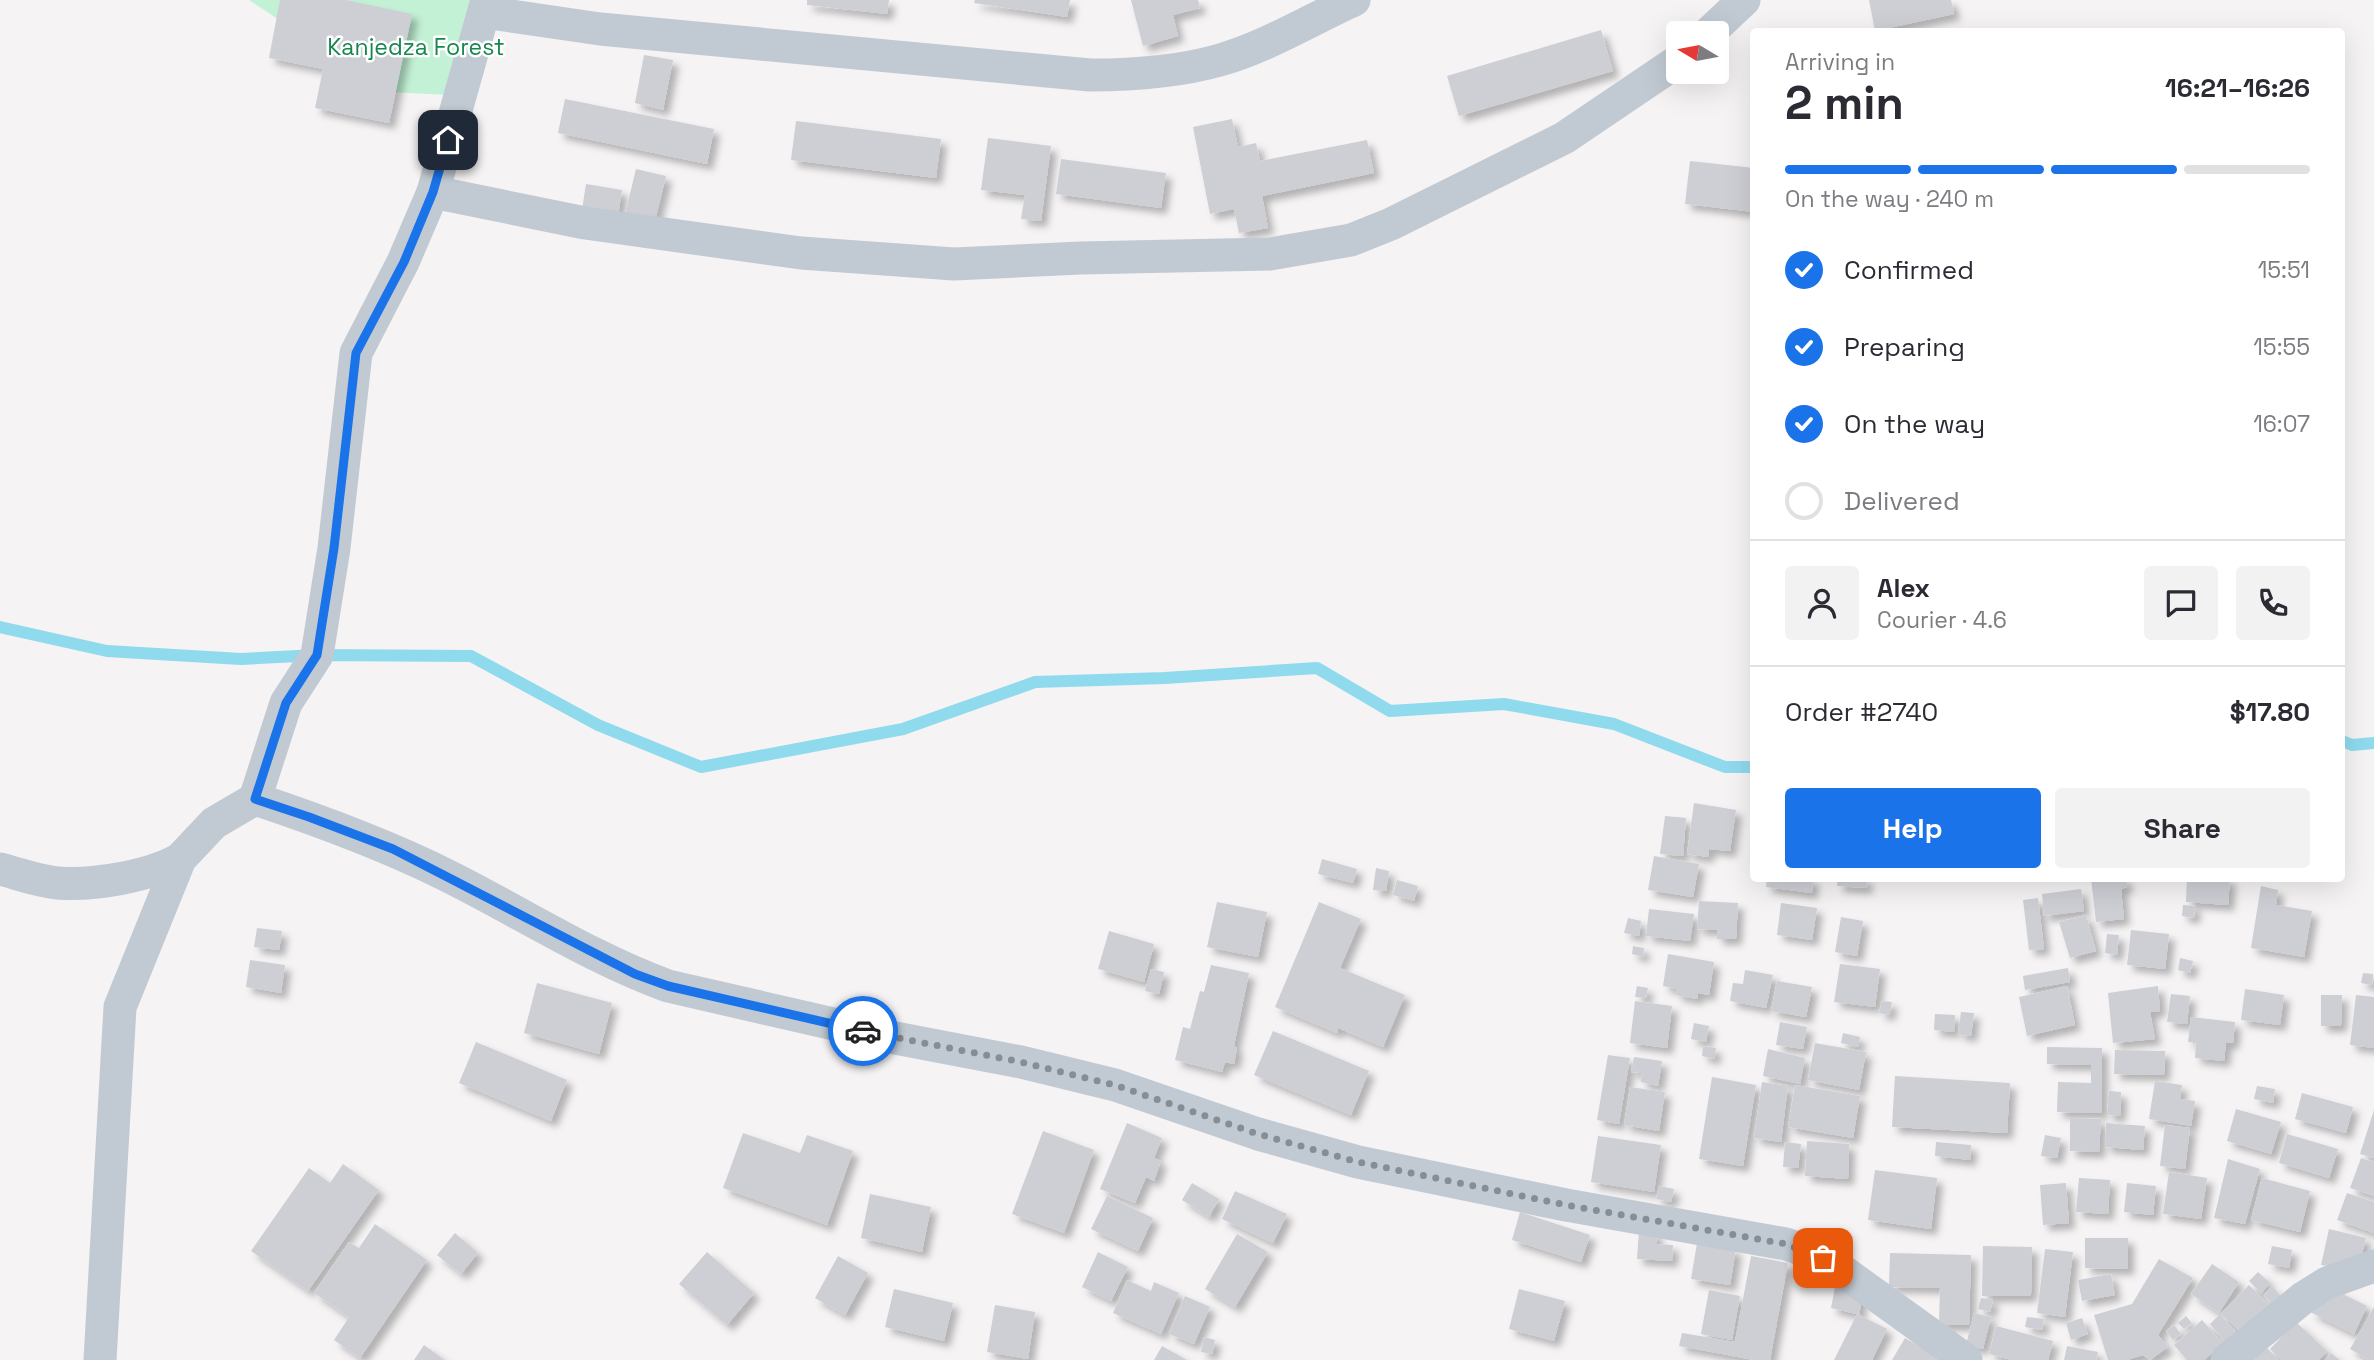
<!DOCTYPE html>
<html lang="en">
<head>
<meta charset="utf-8">
<style>
  :root { --surface:#fff; --page:#f2f2f3; --text:#2b2b33; --muted:#7c7c81; --line:#e1e1e2; --accent:#1a73e8 }
  body { margin:0; font-family:"Space Grotesk",sans-serif; background:var(--page); color:var(--text); height:100vh; display:flex; flex-direction:column; font-size:26px; white-space:nowrap }
  * { box-sizing:border-box; margin:0 }
  p { font-size:23px; color:var(--muted) }
  .icon { flex:none; width:38px; height:38px; fill:none; stroke:currentColor; stroke-width:2; stroke-linecap:round; stroke-linejoin:round }
  .map { position:relative; flex:1; overflow:hidden }
  .side { position:absolute; left:1750px; top:28px; width:595px; height:854px; display:flex; flex-direction:column; background:var(--surface); border-radius:7px; box-shadow:0 7px 28px #0002 }
  .side>* { flex:none }
  .needle { width:46px; rotate:280deg }
  .controls { position:absolute; left:1666px; top:21px; display:grid; gap:14px }
  .controls a { display:grid; place-items:center; width:63px; height:63px; border-radius:7px; background:var(--surface); box-shadow:0 7px 28px #0002; font-size:35px }
  .pin { position:absolute; display:grid; place-items:center; width:60px; height:60px; color:#fff; margin:-30px; border-radius:14px; box-shadow:0 4px 10px #0006 }
  .courier { position:absolute; display:grid; place-items:center; width:70px; height:70px; margin:-35px; border:5px solid #1a73e8; border-radius:50%; background:#fff; color:#222; box-shadow:0 2px 9px #0007 }
  .headline em { font-style:normal; font-weight:600 }
  .headline div { display:flex; flex-direction:column-reverse }
  .headline { display:flex; align-items:center; justify-content:space-between; height:119px; padding:0 35px }
  h1 { font-size:46px; font-weight:600; line-height:52px }
  .bar { display:grid; grid-template-columns:repeat(4,1fr); gap:10px 7px; align-content:center; height:84px; padding:0 35px }
  .bar i { height:9px; border-radius:5px; background:var(--line) }
  .bar .active { background:var(--accent) }
  .bar p { grid-column:span 4 }
  .line { display:flex; align-items:center; gap:18px; padding:0 35px; border-top:2px solid var(--line) }
  .line div { flex:1 }
  .round { display:grid; place-items:center; flex:none; width:74px; height:74px; border-radius:7px; background:var(--page) }
  ol { padding:0 35px; list-style:none }
  li { display:flex; align-items:center; gap:21px; height:77px }
  li p { margin-inline-start:auto }
  li .icon { padding:7px; border-radius:50%; background:var(--accent); color:#fff; stroke-width:4 }
  li:last-child { color:var(--muted) }
  li i { width:38px; height:38px; border:4px solid var(--line); border-radius:50% }
  .button { display:flex; gap:14px; margin-top:auto; padding:14px 35px }
  .button a { flex:1; height:80px; border-radius:7px; background:var(--accent); color:#fff; font-size:28px; font-weight:600; line-height:80px; text-align:center }
  .button a+a { background:var(--page); color:var(--text) }
  .map>svg:first-child { display:block }
  .green { fill:#c3f1d5 }
  .lines { fill:none; stroke-linecap:round; stroke-linejoin:round }
  .stream { stroke:#90daee; stroke-width:12 }
  .building { fill:#cdcfd5; filter:url(#shadow) }
  .minor { stroke:#c1cad2; stroke-width:33 }
  .done { stroke:#868d94; stroke-width:7; stroke-dasharray:0 12.6 }
  .route { stroke:#1a73e8; stroke-width:9 }
  .labels { text-anchor:middle; stroke-width:5; stroke-linejoin:round; paint-order:stroke }
  .park-label { font-size:23px; fill:#17864f; stroke:#fff }
</style>
</head>
<body>
<div class="map">
<svg width="2374" height="1360" viewBox="0 0 2374 1360">
  <defs>
    <filter id="shadow"><feDropShadow dx="6" dy="6" stdDeviation="3.5" flood-color="#0004"/></filter>
  </defs>
  <rect width="100%" height="100%" fill="#f5f3f3"/>
  <!-- green -->
  <path class="green" d="M249 0H478L451 95 388 92Z"/>
  <g class="lines">
    <!-- stream -->
    <g class="stream">
      <path d="M0 627 107 651 241 659 317 655 471 656 598 725 701 767 903 729 1035 682 1165 678 1317 668 1390 711 1504 704 1614 724 1725 767H1754"/>
      <path d="M2342 741 2352 745 2374 743"/>
    </g>
  </g>
  <!-- building -->
  <g class="building">
    <path d="M280 0H346L412 14 389 123 315 108 323 69 269 58Z"/>
    <path d="M807 0H889L887 14 807 5Z"/>
    <path d="M975 0H1070L1067 17 974 3Z"/>
    <path d="M1131 0H1198L1200 8 1173 15 1178 36 1143 46Z"/>
    <path d="M1869 0H1951L1954 14 1875 31Z"/>
    <path d="M1601 30 1613 71 1459 116 1447 76Z"/>
    <path d="M644 55 673 60 663 110 635 103Z"/>
    <path d="M565 99 714 129 707 164 558 133Z"/>
    <path d="M1232 119 1238 147 1256 143 1260 161 1367 140 1374 173 1262 196 1268 228 1239 233 1234 209 1210 214 1193 127Z"/>
    <path d="M796 121 941 139 936 178 791 160Z"/>
    <path d="M988 138 1051 146 1041 221 1021 219 1025 195 981 190Z"/>
    <path d="M1061 159 1166 173 1161 208 1056 194Z"/>
    <path d="M1690 161 1754 168V212L1685 204Z"/>
    <path d="M636 169 666 176 655 221 625 214Z"/>
    <path d="M586 184 622 190 618 216 582 210Z"/>
    <path d="M1694 803 1736 810 1730 851 1709 849 1708 857 1687 854Z"/>
    <path d="M1665 816 1686 818 1683 856 1660 854Z"/>
    <path d="M1654 856 1699 864 1693 897 1648 890Z"/>
    <path d="M1322 859 1357 869 1353 883 1318 874Z"/>
    <path d="M1376 868 1389 871 1386 891 1373 890Z"/>
    <path d="M1767 878H1813L1812 893 1766 887Z"/>
    <path d="M1838 878H1867L1866 888 1837 886Z"/>
    <path d="M2091 878H2126L2127 887 2121 889 2124 919 2096 922Z"/>
    <path d="M2187 878H2230L2228 905 2186 902Z"/>
    <path d="M1397 880 1418 886 1414 901 1393 895Z"/>
    <path d="M2261 886 2278 890 2276 905 2312 911 2304 957 2251 948Z"/>
    <path d="M2081 889 2084 911 2044 916 2042 894Z"/>
    <path d="M2038 898 2044 949 2029 950 2023 900Z"/>
    <path d="M1699 901 1738 903 1736 939H1717V930L1697 929Z"/>
    <path d="M1217 902 1267 912 1258 957 1207 947Z"/>
    <path d="M1319 902 1361 919 1340 968 1405 995 1383 1047 1338 1028 1337 1033 1275 1007Z"/>
    <path d="M1781 903 1817 908 1812 940 1777 935Z"/>
    <path d="M2183 905 2195 906 2194 918 2182 916Z"/>
    <path d="M1649 909 1694 914 1690 941 1646 936Z"/>
    <path d="M2086 915 2096 951 2070 958 2059 922Z"/>
    <path d="M1841 917 1863 921 1857 956 1835 952Z"/>
    <path d="M1628 918 1641 921 1639 936 1624 933Z"/>
    <path d="M257 928 282 931 279 950 254 947Z"/>
    <path d="M2131 930 2169 934 2165 969 2127 965Z"/>
    <path d="M1109 931 1154 944 1144 982 1098 969Z"/>
    <path d="M2107 934 2119 935 2117 955 2105 953Z"/>
    <path d="M1633 946 1644 948 1643 957 1632 954Z"/>
    <path d="M1668 954 1714 962 1709 995 1698 993 1697 999 1676 995 1677 989 1663 986Z"/>
    <path d="M2180 958 2193 961 2190 973 2178 970Z"/>
    <path d="M250 960 285 965 281 993 246 987Z"/>
    <path d="M1840 964 1880 969 1875 1007 1834 1002Z"/>
    <path d="M1211 965 1249 973 1234 1046 1237 1048 1234 1064 1225 1062 1222 1072 1175 1060 1183 1027 1190 1029 1200 991 1204 992Z"/>
    <path d="M2068 968 2070 982 2025 990 2023 976Z"/>
    <path d="M1151 969 1164 972 1159 994 1145 991Z"/>
    <path d="M1745 970 1773 975 1766 1008 1730 1001 1733 983 1743 984Z"/>
    <path d="M2363 973 2373 974 2372 985 2361 983Z"/>
    <path d="M1777 981 1812 987 1806 1017 1771 1011Z"/>
    <path d="M537 983 612 1003 599 1054 524 1033Z"/>
    <path d="M1637 986 1648 988 1646 998 1635 997Z"/>
    <path d="M2067 986 2075 1025 2027 1036 2019 997Z"/>
    <path d="M2158 986 2160 1011 2150 1012 2155 1039 2113 1043 2108 993Z"/>
    <path d="M2245 989 2284 995 2280 1025 2241 1020Z"/>
    <path d="M2171 994 2190 996 2187 1024 2167 1022Z"/>
    <path d="M2321 995H2342L2341 1026H2321Z"/>
    <path d="M2356 995 2374 997V1048L2350 1045Z"/>
    <path d="M1635 1001 1672 1006 1667 1048 1630 1043Z"/>
    <path d="M1882 1001 1892 1002 1889 1015 1879 1013Z"/>
    <path d="M1961 1012 1974 1013 1971 1036 1958 1034Z"/>
    <path d="M1935 1014 1955 1015 1954 1032 1934 1030Z"/>
    <path d="M2191 1017 2235 1022 2233 1043H2226L2224 1061 2195 1058 2196 1043 2188 1042Z"/>
    <path d="M1780 1022 1807 1027 1803 1049 1776 1045Z"/>
    <path d="M1694 1023 1709 1026 1706 1042 1691 1039Z"/>
    <path d="M1273 1031 1369 1071 1351 1115 1254 1075Z"/>
    <path d="M1843 1033 1860 1037 1858 1047 1841 1043Z"/>
    <path d="M476 1042 567 1080 551 1121 459 1083Z"/>
    <path d="M1815 1043 1866 1052 1859 1090 1808 1080Z"/>
    <path d="M1703 1046 1716 1048 1714 1059 1702 1056Z"/>
    <path d="M2047 1047 2102 1048V1113L2057 1112 2058 1082 2091 1083V1065L2047 1064Z"/>
    <path d="M1768 1049 1805 1058 1800 1084 1763 1076Z"/>
    <path d="M2115 1050 2165 1051 2164 1075 2114 1074Z"/>
    <path d="M1608 1055 1630 1058 1619 1124 1597 1120Z"/>
    <path d="M1634 1057 1662 1061 1658 1086 1641 1082 1642 1073 1631 1072Z"/>
    <path d="M1895 1076 2010 1083 2007 1133 1892 1127Z"/>
    <path d="M1712 1077 1756 1085 1743 1166 1699 1159Z"/>
    <path d="M2155 1081 2182 1085 2180 1099 2195 1101 2191 1126 2149 1119Z"/>
    <path d="M1762 1082 1788 1086 1781 1142 1754 1138Z"/>
    <path d="M1795 1085 1860 1096 1853 1138 1788 1127Z"/>
    <path d="M2257 1086 2275 1089 2273 1103 2254 1099Z"/>
    <path d="M1630 1087 1665 1092 1659 1131 1624 1125Z"/>
    <path d="M2109 1091 2121 1092 2120 1116 2107 1115Z"/>
    <path d="M2302 1093 2353 1107 2346 1133 2295 1119Z"/>
    <path d="M2236 1109 2281 1122 2271 1154 2227 1141Z"/>
    <path d="M2374 1110V1158L2360 1154Z"/>
    <path d="M2070 1118 2101 1119 2099 1152 2070 1151Z"/>
    <path d="M1127 1123 1162 1138 1154 1158 1161 1161 1154 1181 1146 1177 1135 1203 1100 1189Z"/>
    <path d="M2106 1123 2145 1126 2143 1150 2105 1147Z"/>
    <path d="M2165 1125 2190 1128 2185 1169 2160 1166Z"/>
    <path d="M1043 1131 1094 1150 1064 1233 1012 1214Z"/>
    <path d="M743 1133 800 1153 807 1135 853 1151 827 1225 723 1188Z"/>
    <path d="M2287 1134 2338 1149 2329 1178 2279 1163Z"/>
    <path d="M2045 1135 2061 1138 2057 1158 2041 1156Z"/>
    <path d="M1598 1136 1661 1145 1654 1192 1591 1182Z"/>
    <path d="M1807 1141 1849 1144 1848 1179 1805 1176Z"/>
    <path d="M1785 1142 1801 1144 1798 1168 1783 1167Z"/>
    <path d="M1936 1142 1971 1145 1970 1160 1935 1156Z"/>
    <path d="M2361 1158 2374 1162V1196L2350 1188Z"/>
    <path d="M2228 1159 2260 1169 2245 1224 2214 1218Z"/>
    <path d="M343 1164 379 1190 308 1291 251 1251 309 1168 330 1183Z"/>
    <path d="M1875 1170 1937 1178 1931 1229 1868 1220Z"/>
    <path d="M2169 1172 2207 1178 2201 1219 2163 1214Z"/>
    <path d="M2079 1178 2110 1180 2108 1214 2076 1212Z"/>
    <path d="M2262 1178 2310 1191 2300 1232 2251 1220Z"/>
    <path d="M1192 1183 1219 1199 1209 1217 1182 1200Z"/>
    <path d="M2066 1183 2069 1223 2043 1225 2040 1185Z"/>
    <path d="M2127 1183 2156 1186 2153 1215 2124 1212Z"/>
    <path d="M1659 1186 1674 1189 1671 1202 1656 1199Z"/>
    <path d="M1235 1191 1287 1214 1273 1243 1222 1219Z"/>
    <path d="M2347 1193 2374 1202V1233L2337 1220Z"/>
    <path d="M870 1194 931 1207 922 1252 861 1238Z"/>
    <path d="M1107 1196 1153 1218 1138 1251 1091 1229Z"/>
    <path d="M1520 1212 1590 1235 1581 1262 1512 1240Z"/>
    <path d="M375 1224 427 1260 360 1358 334 1340 349 1317 314 1293 349 1242 359 1248Z"/>
    <path d="M2329 1229 2366 1238 2359 1266 2342 1268 2321 1265Z"/>
    <path d="M1639 1231 1657 1232 1656 1244 1673 1245 1672 1261 1637 1259Z"/>
    <path d="M455 1233 478 1253 461 1274 437 1255Z"/>
    <path d="M1237 1234 1268 1252 1235 1307 1205 1289Z"/>
    <path d="M2085 1238H2128V1269L2085 1268Z"/>
    <path d="M1697 1243 1736 1249 1730 1285 1691 1279Z"/>
    <path d="M1983 1246 2032 1247 2031 1296H1982Z"/>
    <path d="M2272 1246 2292 1250 2289 1268 2268 1264Z"/>
    <path d="M2045 1249 2073 1252 2065 1317 2037 1313Z"/>
    <path d="M707 1252 754 1293 727 1325 679 1284Z"/>
    <path d="M1098 1252 1128 1267 1111 1301 1082 1287Z"/>
    <path d="M1890 1253 1971 1255 1969 1325H1939L1940 1288 1889 1287Z"/>
    <path d="M838 1256 868 1273 845 1315 815 1298Z"/>
    <path d="M1751 1256 1788 1263 1770 1360H1754L1679 1346 1682 1333 1735 1342Z"/>
    <path d="M2159 1259 2193 1278 2158 1335 2168 1347 2150 1360 2143 1355 2127 1360H2108L2094 1315 2132 1304Z"/>
    <path d="M2212 1264 2239 1282 2219 1313 2191 1294Z"/>
    <path d="M2258 1272 2270 1283 2261 1293 2249 1281Z"/>
    <path d="M2111 1274 2115 1295 2082 1301 2078 1280Z"/>
    <path d="M1127 1280 1151 1291 1154 1282 1179 1293 1161 1334 1113 1313Z"/>
    <path d="M2249 1285 2269 1305 2241 1333 2221 1313Z"/>
    <path d="M2272 1286 2281 1296 2272 1304 2264 1295Z"/>
    <path d="M1835 1287 1863 1293 1859 1315 1887 1329 1872 1360H1834L1857 1314 1831 1308Z"/>
    <path d="M894 1289 953 1303 944 1341 885 1327Z"/>
    <path d="M1519 1289 1565 1301 1554 1341 1509 1329Z"/>
    <path d="M1709 1290 1740 1296 1732 1340 1701 1334Z"/>
    <path d="M2337 1291 2367 1306 2354 1334 2310 1312Z"/>
    <path d="M1185 1296 1210 1307 1194 1344 1169 1334Z"/>
    <path d="M1981 1298 1993 1300 1990 1312 1978 1309Z"/>
    <path d="M995 1305 1035 1312 1028 1359 987 1352Z"/>
    <path d="M2374 1307V1360H2369L2350 1349Z"/>
    <path d="M1974 1313 1991 1317 1983 1349 1966 1345Z"/>
    <path d="M2220 1314 2236 1332 2225 1342 2210 1324Z"/>
    <path d="M2186 1316 2192 1323 2184 1329 2178 1323Z"/>
    <path d="M2027 1317 2044 1319 2042 1330 2025 1327Z"/>
    <path d="M2082 1318 2088 1334 2071 1340 2066 1323Z"/>
    <path d="M2202 1320 2223 1344 2204 1360H2187L2174 1345Z"/>
    <path d="M2296 1322 2327 1351 2319 1360H2281L2270 1349Z"/>
    <path d="M2174 1325 2181 1334 2173 1340 2166 1331Z"/>
    <path d="M1996 1326 2053 1341 2048 1360H2012L1989 1354Z"/>
    <path d="M1204 1337 1215 1340 1212 1354 1201 1352Z"/>
    <path d="M1905 1338 1934 1355 1932 1360H1892Z"/>
    <path d="M424 1345 445 1360H414Z"/>
    <path d="M1162 1346 1187 1360H1154Z"/>
    <path d="M2067 1346 2098 1352 2096 1360H2064Z"/>
    <path d="M2266 1347 2279 1360H2252Z"/>
    <path d="M2331 1353 2340 1360H2325Z"/>
  </g>
  <g class="lines">
    <!-- minor -->
    <g class="minor">
      <path d="M484 12 600 29 1090 75C1133 75 1178 72 1220 60 1266 47 1310 20 1354 0"/>
      <path d="M1709 33 1744 0"/>
      <path d="M433 192 585 223 801 253 954 264 1081 258 1270 254 1351 240 1391 224 1564 138 1678 61"/>
      <path d="M255 799 286 703 317 655 334 548 356 353 403 262 433 192 487 0"/>
      <path d="M0 869C19 874 39 881 58 883 93 886 150 876 180 859"/>
      <path d="M100 1360 120 1007 180 859 214 823 255 799C321 821 386 845 448 876 522 913 591 958 668 986L890 1037 1021 1062 1115 1085 1258 1134 1358 1162 1566 1205 1786 1244 1823 1257 1966 1360"/>
      <path d="M2227 1360 2303 1298 2327 1283 2374 1266"/>
    </g>
  </g>
  <g class="lines">
    <!-- done -->
    <path class="done" d="M863 1031 1021 1062 1115 1085 1258 1134 1358 1162 1566 1205 1786 1244 1823 1258"/>
    <!-- route -->
    <path class="route" d="M448 140 433 192 404 262 356 353 334 548 317 655 286 703 255 799 309 817 393 849 635 974 668 986 863 1031"/>
  </g>
  <g class="labels">
    <!-- park labels -->
    <g class="park-label">
      <text x="416" y="55">Kanjedza Forest</text>
    </g>
  </g>
</svg>
<div class="controls">
<a><svg class="needle" viewBox="-14 -14 28 28"><path d="M0-13l5 13h-10z" fill="#e53935"/><path d="M0 13l5-13h-10z" fill="#7c7c81"/></svg></a>
</div>
<div class="pin" style="left:1823px;top:1258px;background:#ea580c"><svg class="icon" aria-label="bag" viewBox="0 0 24 24"><path d="M5 8h14l-1 12H6zM9 8a3 3 0 0 1 6 0"/></svg></div>
<div class="pin" style="left:448px;top:140px;background:#1f2937"><svg class="icon" aria-label="home" viewBox="0 0 24 24"><path d="M3 11l9-7 9 7M6 9v11h12V9"/></svg></div>
<div class="courier" style="left:863px;top:1031px"><svg class="icon" aria-label="car" viewBox="0 0 24 24"><path d="M5 17H2v-5l4-1 3-4h7l3 4 3 1v5h-3M9 17h6M6 11h13"/><circle cx="7" cy="17" r="2"/><circle cx="17" cy="17" r="2"/></svg></div>
<section class="side">
<div class="headline"><div><h1>2 min</h1><p>Arriving in</p></div><em>16:21–16:26</em></div>
<div class="bar"><i class="active"></i><i class="active"></i><i class="active"></i><i></i><p>On the way · 240 m</p></div>
<ol>
<li><svg class="icon" aria-label="check" viewBox="0 0 24 24"><path d="M5 12l5 5 9-10"/></svg>Confirmed<p>15:51</p></li>
<li><svg class="icon" aria-label="check" viewBox="0 0 24 24"><path d="M5 12l5 5 9-10"/></svg>Preparing<p>15:55</p></li>
<li><svg class="icon" aria-label="check" viewBox="0 0 24 24"><path d="M5 12l5 5 9-10"/></svg>On the way<p>16:07</p></li>
<li><i></i>Delivered</li>
</ol>
<div class="line" style="height:126px"><a class="round"><svg class="icon" aria-label="person" viewBox="0 0 24 24"><circle cx="12" cy="8" r="4"/><path d="M4 21q1-7 8-7t8 7"/></svg></a><div><b>Alex</b><p>Courier · 4.6</p></div><a class="round"><svg class="icon" aria-label="chat" viewBox="0 0 24 24"><path d="M4 5h16v11H9l-5 4z"/></svg></a><a class="round"><svg class="icon" aria-label="phone" viewBox="0 0 24 24"><path d="M5 4h4l2 5-3 2q2 4 5 5l2-3 5 2v4C11 20 4 13 5 4z"/></svg></a></div>
<div class="line" style="height:91px"><div>Order #2740</div><b>$17.80</b></div>
<div class="button"><a>Help</a><a>Share</a></div>
</section>
</div>
</body>
</html>
